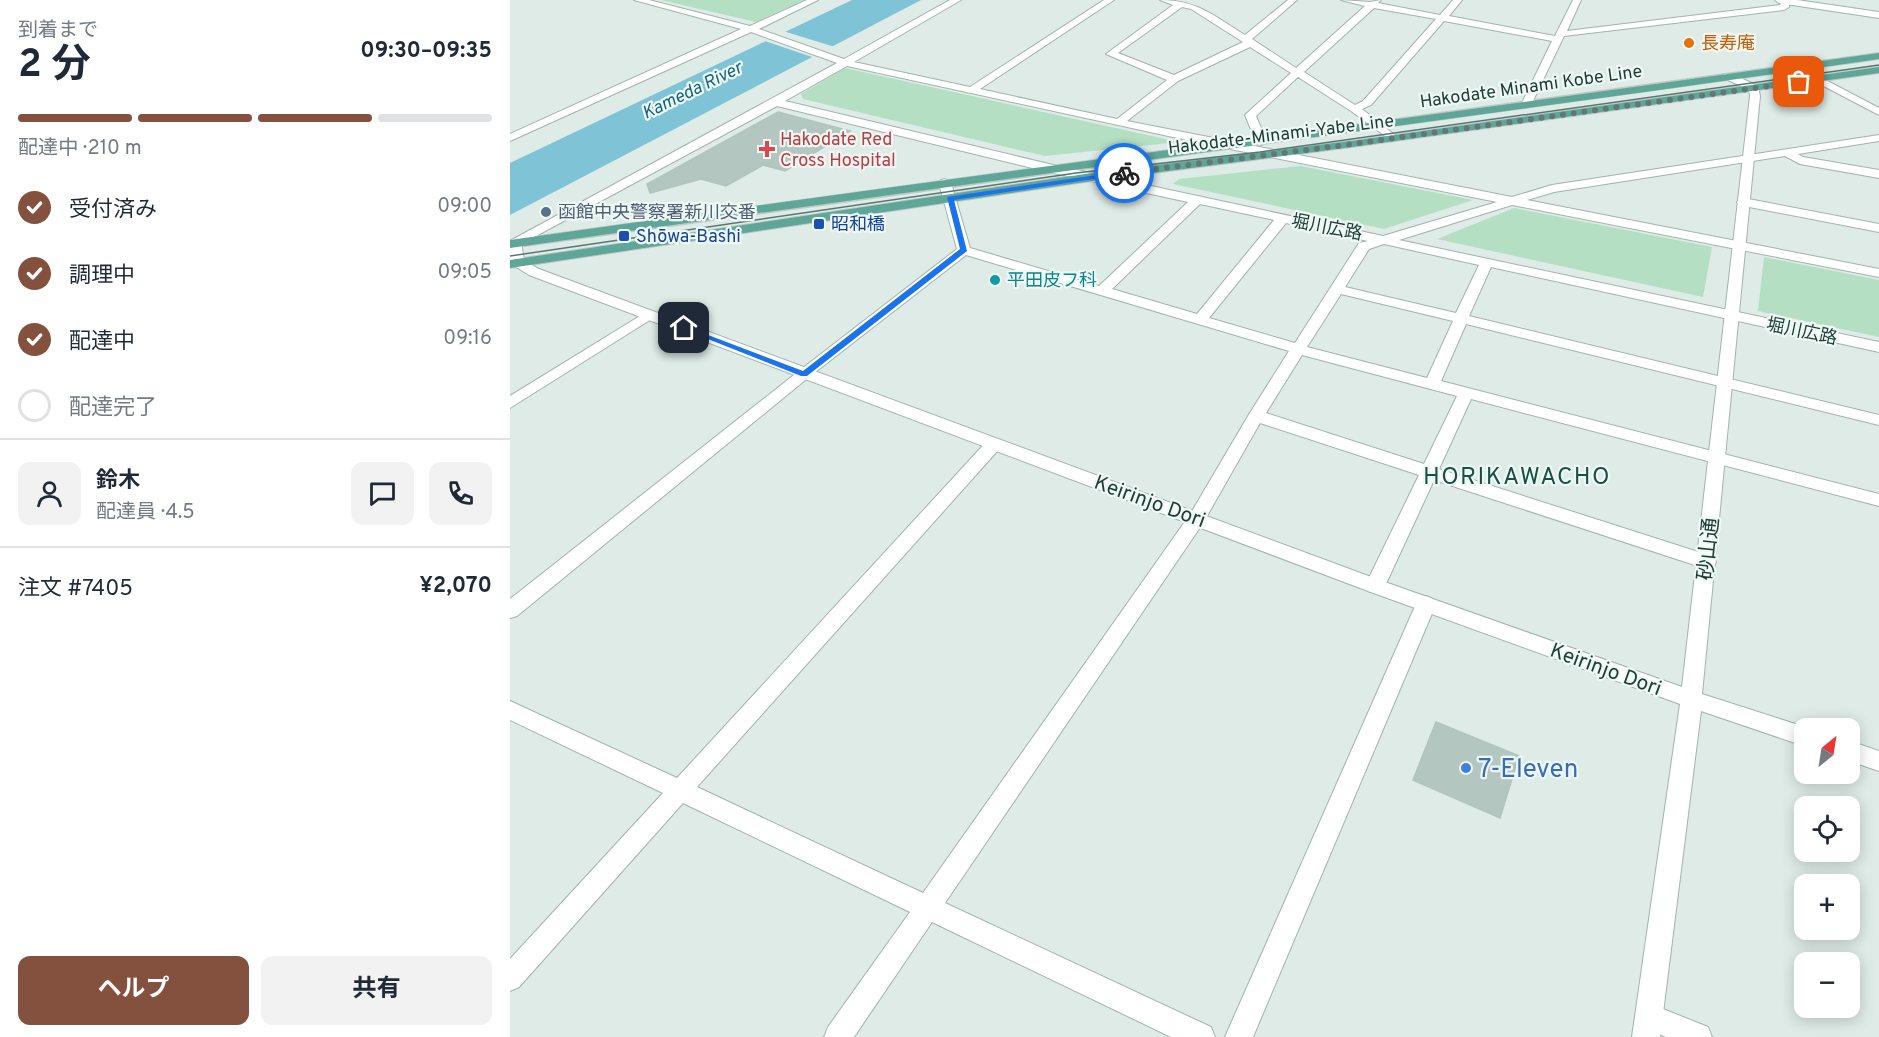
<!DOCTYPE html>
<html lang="ja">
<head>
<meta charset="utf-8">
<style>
  :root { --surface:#fff; --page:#f2f2f3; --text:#1f2937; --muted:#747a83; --line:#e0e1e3; --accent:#84513f }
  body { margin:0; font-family:Overpass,"Noto Sans JP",sans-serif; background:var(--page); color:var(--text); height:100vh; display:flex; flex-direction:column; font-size:22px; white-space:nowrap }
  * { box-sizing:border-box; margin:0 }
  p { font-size:20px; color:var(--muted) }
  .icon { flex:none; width:33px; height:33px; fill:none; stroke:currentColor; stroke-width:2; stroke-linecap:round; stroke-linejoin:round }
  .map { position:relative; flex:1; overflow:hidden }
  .side { display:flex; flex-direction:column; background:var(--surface); width:510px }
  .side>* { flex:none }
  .needle { width:39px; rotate:30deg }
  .controls { position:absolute; left:1284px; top:718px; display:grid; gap:12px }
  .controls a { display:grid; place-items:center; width:66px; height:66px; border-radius:12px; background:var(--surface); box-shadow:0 3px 15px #0003; font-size:30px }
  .pin { position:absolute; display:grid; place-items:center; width:51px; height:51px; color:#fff; margin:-26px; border-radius:12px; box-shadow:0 3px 9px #0006 }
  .courier { position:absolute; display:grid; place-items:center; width:60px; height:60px; margin:-30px; border:4px solid #1a73e8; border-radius:50%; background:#fff; color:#222; box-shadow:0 2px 8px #0007 }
  .headline em { font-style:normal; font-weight:700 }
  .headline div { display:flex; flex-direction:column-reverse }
  .headline { display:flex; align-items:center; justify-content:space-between; height:102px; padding:0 18px }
  h1 { font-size:39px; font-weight:700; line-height:45px }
  .bar { display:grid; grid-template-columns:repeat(4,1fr); gap:9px 6px; align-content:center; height:72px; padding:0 18px }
  .bar i { height:8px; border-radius:4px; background:var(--line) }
  .bar .on { background:var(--accent) }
  .bar p { grid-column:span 4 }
  .line { display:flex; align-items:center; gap:15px; padding:0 18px; border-top:2px solid var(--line) }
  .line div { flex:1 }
  .round { display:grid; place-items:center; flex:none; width:63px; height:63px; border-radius:12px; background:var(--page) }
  ol { padding:0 18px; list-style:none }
  li { display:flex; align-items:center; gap:18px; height:66px }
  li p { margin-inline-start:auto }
  li .icon { padding:6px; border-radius:50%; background:var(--accent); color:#fff; stroke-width:4 }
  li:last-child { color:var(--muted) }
  li i { width:33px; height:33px; border:3px solid var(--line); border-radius:50% }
  .button { display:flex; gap:12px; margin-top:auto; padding:12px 18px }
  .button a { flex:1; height:69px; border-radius:12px; background:var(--accent); color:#fff; font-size:24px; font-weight:700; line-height:69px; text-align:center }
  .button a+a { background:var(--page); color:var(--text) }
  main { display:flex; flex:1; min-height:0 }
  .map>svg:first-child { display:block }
  .green { fill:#b4dfc3 }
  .water { fill:#7fc3d7 }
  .pier { fill:#deebe6 }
  .building { fill:#b3c6bf; stroke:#b0c5be; stroke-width:1.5 }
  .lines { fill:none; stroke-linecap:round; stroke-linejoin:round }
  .minor-casing { stroke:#a1b3ae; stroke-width:2 }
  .tertiary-casing { stroke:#a1b3ae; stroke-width:2 }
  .primary-casing { stroke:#c0c8c7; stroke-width:2 }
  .minor { fill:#fff; fill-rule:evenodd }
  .tertiary { fill:#fff; fill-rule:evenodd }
  .primary { fill:#5da698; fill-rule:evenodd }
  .tram { stroke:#577872; stroke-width:1.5 }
  .route { fill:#1a73e8 }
  .done { stroke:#617974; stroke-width:6; stroke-dasharray:0 10.8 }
  .food-dot { fill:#e8710a; stroke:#eef8f4; stroke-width:2 }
  .health-dot { fill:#e0444e; stroke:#eef8f4; stroke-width:2 }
  .service-dot { fill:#5c6f8a; stroke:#eef8f4; stroke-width:2 }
  .transit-dot { fill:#1a4fb4; stroke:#eef8f4; stroke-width:2 }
  .culture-dot { fill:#0f9aa8; stroke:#eef8f4; stroke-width:2 }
  .shop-dot { fill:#3f7fe0; stroke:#eef8f4; stroke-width:2 }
  .labels { text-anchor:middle; stroke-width:4.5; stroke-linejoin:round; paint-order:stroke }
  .far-food-label { font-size:18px; fill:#c56008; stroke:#eef8f4; text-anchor:start }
  .far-street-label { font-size:18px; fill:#1e3c36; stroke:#eef8f4 }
  .far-water-label { font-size:18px; font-style:italic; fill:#12647e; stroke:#eef8f4 }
  .far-health-label { font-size:18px; fill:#be3a42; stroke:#eef8f4; text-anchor:start }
  .far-service-label { font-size:18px; fill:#4e5e75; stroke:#eef8f4; text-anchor:start }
  .far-transit-label { font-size:18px; fill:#164399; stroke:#eef8f4; text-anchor:start }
  .far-culture-label { font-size:18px; fill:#0d838f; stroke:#eef8f4; text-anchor:start }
  .street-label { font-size:21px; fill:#1e3c36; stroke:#eef8f4 }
  .quarter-label { font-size:24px; letter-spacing:1.5px; fill:#185046; stroke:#eef8f4 }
  .near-shop-label { font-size:26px; fill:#366cbe; stroke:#eef8f4; text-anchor:start }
</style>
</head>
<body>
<main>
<section class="side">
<div class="headline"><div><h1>2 分</h1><p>到着まで</p></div><em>09:30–09:35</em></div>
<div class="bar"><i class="on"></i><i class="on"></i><i class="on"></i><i></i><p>配達中 · 210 m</p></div>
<ol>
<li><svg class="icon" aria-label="check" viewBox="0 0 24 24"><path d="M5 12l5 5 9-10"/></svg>受付済み<p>09:00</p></li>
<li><svg class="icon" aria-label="check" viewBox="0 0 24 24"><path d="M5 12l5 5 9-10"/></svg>調理中<p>09:05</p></li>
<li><svg class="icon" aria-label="check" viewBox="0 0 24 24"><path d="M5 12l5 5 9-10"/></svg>配達中<p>09:16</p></li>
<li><i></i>配達完了</li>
</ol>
<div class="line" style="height:108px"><a class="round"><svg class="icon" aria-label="person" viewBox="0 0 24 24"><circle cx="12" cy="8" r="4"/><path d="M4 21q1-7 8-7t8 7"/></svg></a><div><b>鈴木</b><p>配達員 · 4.5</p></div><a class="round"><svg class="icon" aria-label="chat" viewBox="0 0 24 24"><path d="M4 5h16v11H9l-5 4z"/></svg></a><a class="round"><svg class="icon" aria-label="phone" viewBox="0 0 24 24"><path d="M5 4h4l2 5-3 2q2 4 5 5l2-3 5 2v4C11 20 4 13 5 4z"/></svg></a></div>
<div class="line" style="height:78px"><div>注文 #7405</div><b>¥2,070</b></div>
<div class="button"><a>ヘルプ</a><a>共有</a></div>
</section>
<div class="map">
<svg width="1369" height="1037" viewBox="0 0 1369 1037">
  <rect width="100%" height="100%" fill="#deebe6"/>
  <!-- green -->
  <g class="green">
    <path d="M151 0H295L246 22Z"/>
    <path d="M335 68 669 142 535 156 293 99 291 94Z"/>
    <path d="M791 166 963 200 874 229 663 184 669 179Z"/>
    <path d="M1004 208 1202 247 1193 297 927 239Z"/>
    <path d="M1254 257 1369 280V337L1248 311Z"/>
  </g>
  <!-- water -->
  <path class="water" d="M342 0H411L0 215V163Z"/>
  <!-- pier -->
  <path class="pier" d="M273 31 325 47 305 58 252 40Z"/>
  <!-- building -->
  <g class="building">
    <path d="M268 112 340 131 275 171 253 165 216 186 191 179 140 193 137 184Z"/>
    <path d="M926 722 1009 756 990 818 903 780Z"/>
  </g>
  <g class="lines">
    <!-- minor casing -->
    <g class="minor-casing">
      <g id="minor">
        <path d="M124 0H139L240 26 297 0H308L249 29 334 59 440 0H451L344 62 460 87 594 0H604L470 89 607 119 657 80 596 54 663 5 650 0C687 0 704 16 735 35L778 0H787L742 39 786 68 855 6 831 0 860 2 871 0 868 3 930 15 943 0H952L939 16 1045 36 1063 0H1071L1057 31 1270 5 1272 0H1280L1279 7 1274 10 1054 36 1021 105 1016 108 1011 105 1042 41 934 21 861 105 852 109 886 136 888 138 882 141 841 111 788 77 746 116 757 142 751 145 747 144 735 115 781 73 740 47 668 81 617 121 1002 197 1042 185 1369 135V141L1288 154 1293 157 1369 170V178L1290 164 1275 156 1044 192 1017 200 1369 269V277L1002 205 889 240 1369 342V352L981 267 959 316 1369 415V425L956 324 931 381 1369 494V506L961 399 929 469 1204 557 1206 562 1204 567 1197 569 924 480 875 586 872 591 865 593 858 591 855 586 909 475 750 423 693 523 435 903 701 1027 705 1037H661L422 922 344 1037H314L318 1027 400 912 173 803 9 987 0 991V959L153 793 0 720V701L167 778 478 440H490L492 444 490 448 187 787 413 893 681 513 738 416 779 351 456 255 299 377 7 616 0 618V599L289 371 447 249 429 183 431 180 435 179 441 183 460 248 589 286 678 202 539 172 267 106 0 250V241L327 63 241 32 0 141V134L231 29ZM672 7 681 9 733 42 664 75 608 53ZM864 8 926 19 853 101 845 105 794 72ZM337 66 695 144 987 202 873 236 539 164 275 101ZM690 204 764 220 687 314 602 289ZM776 223 858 241 849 243 785 343 699 318ZM874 244 969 265 946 313 835 287 859 249ZM831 294 943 321 917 378 797 347ZM792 355 947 396 914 464 756 413Z"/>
        <path d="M1308 76 1369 108V115L1304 81V77Z"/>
        <path d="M1233 198 1369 224V232L1229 205 1227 202 1229 199Z"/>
        <path d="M138 311 145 315 143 318 0 408V396Z"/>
        <path d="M916 596 923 599 926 604 743 1037H715L906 604 909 599Z"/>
        <path d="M1138 1003 1198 1027 1202 1037H1156L1129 1025 1125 1016 1129 1007Z"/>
      </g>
    </g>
    <!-- tertiary casing -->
    <g class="tertiary-casing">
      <g id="tertiary">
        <path d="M1265 0H1287L1369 12V18L1269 3Z"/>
        <path d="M1214 74H1222L1248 86 1250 96 1192 694 1301 729H1294V746L1191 711 1150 1037H1122L1170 704 858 591 19 275 0 263V243L6 240 11 241 14 261 29 269 872 581 1172 687 1240 96 1239 90 1214 78Z"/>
        <path d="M1340 741 1369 751V771L1340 761Z"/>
      </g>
    </g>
    <!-- primary casing -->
    <g class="primary-casing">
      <g id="primary">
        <path d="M1369 53V59C913 124 456 183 0 248V240C456 176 913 117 1369 53Z"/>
        <path d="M1369 67V73L849 146 582 181 0 268V260L582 173 849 140Z"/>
      </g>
    </g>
    <!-- minor -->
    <use href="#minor" class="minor"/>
    <!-- tertiary -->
    <use href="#tertiary" class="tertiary"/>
    <!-- primary -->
    <use href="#primary" class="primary"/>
    <!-- tram -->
    <path class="tram" d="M0 256 566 173 750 152 1369 65"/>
  </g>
  <!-- route -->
  <path class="route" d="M614 171 616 174 444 200 457 251 297 376H291L170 328 177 327 293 371 450 249 437 197Z"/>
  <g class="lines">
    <!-- done -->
    <path class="done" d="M614 173 828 146 1289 82"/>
  </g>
  <!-- markers -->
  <circle class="food-dot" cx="1179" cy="43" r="6"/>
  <path class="health-dot" d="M254 140h6v6h6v6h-6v6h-6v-6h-6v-6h6z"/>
  <circle class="service-dot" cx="36" cy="212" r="6"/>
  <g class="transit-dot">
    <rect x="303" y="218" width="12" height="12" rx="3"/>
    <rect x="108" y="230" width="12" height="12" rx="3"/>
  </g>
  <circle class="culture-dot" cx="485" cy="280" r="6"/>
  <circle class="shop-dot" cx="956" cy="768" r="6"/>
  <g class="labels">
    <!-- far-food labels -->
    <g class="far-food-label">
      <text x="1191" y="49">長寿庵</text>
    </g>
    <!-- far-street labels -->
    <g class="far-street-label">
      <text transform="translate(1021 86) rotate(-8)" y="6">Hakodate Minami Kobe Line</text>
      <text transform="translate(771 134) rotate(-7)" y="6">Hakodate-Minami-Yabe Line</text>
      <text transform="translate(817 227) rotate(11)" y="6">堀川広路</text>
      <text transform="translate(1292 331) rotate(12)" y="6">堀川広路</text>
    </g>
    <!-- far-water labels -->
    <g class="far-water-label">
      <text transform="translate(182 90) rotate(-26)" y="6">Kameda River</text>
    </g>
    <!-- far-health labels -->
    <g class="far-health-label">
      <text x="270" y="145">Hakodate Red<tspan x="270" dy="21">Cross Hospital</tspan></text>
    </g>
    <!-- far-service labels -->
    <g class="far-service-label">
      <text x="48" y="218">函館中央警察署新川交番</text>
    </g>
    <!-- far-transit labels -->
    <g class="far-transit-label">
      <text x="321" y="230">昭和橋</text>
      <text x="126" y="242">Shōwa-Bashi</text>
    </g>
    <!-- far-culture labels -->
    <g class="far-culture-label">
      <text x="497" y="286">平田皮フ科</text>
    </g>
    <!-- street labels -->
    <g class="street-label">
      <text transform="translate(640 501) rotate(20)" y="7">Keirinjo Dori</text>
      <text transform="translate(1198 549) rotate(-84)" y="7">砂山通</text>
      <text transform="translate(1096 669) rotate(20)" y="7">Keirinjo Dori</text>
    </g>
    <!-- quarter labels -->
    <g class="quarter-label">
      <text x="1007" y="484">HORIKAWACHO</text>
    </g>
    <!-- near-shop labels -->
    <g class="near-shop-label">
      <text x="968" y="777">7-Eleven</text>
    </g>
  </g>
</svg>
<div class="controls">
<a><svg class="needle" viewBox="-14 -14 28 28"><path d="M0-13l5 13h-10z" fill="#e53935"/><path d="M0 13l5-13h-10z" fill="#747a83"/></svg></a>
<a><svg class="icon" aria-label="locate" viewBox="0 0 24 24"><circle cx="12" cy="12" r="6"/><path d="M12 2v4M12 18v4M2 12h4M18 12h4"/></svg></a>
<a>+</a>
<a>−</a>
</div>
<div class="pin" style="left:1289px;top:82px;background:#ea580c"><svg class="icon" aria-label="bag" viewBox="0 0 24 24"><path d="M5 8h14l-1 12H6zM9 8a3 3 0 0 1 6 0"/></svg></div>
<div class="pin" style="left:174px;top:328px;background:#1f2937"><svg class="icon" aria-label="home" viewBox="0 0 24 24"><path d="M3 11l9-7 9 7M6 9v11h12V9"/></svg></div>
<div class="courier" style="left:614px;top:173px"><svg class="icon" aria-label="bike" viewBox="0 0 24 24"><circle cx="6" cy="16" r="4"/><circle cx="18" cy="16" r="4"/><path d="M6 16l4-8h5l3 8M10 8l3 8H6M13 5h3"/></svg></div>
</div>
</main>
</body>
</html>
